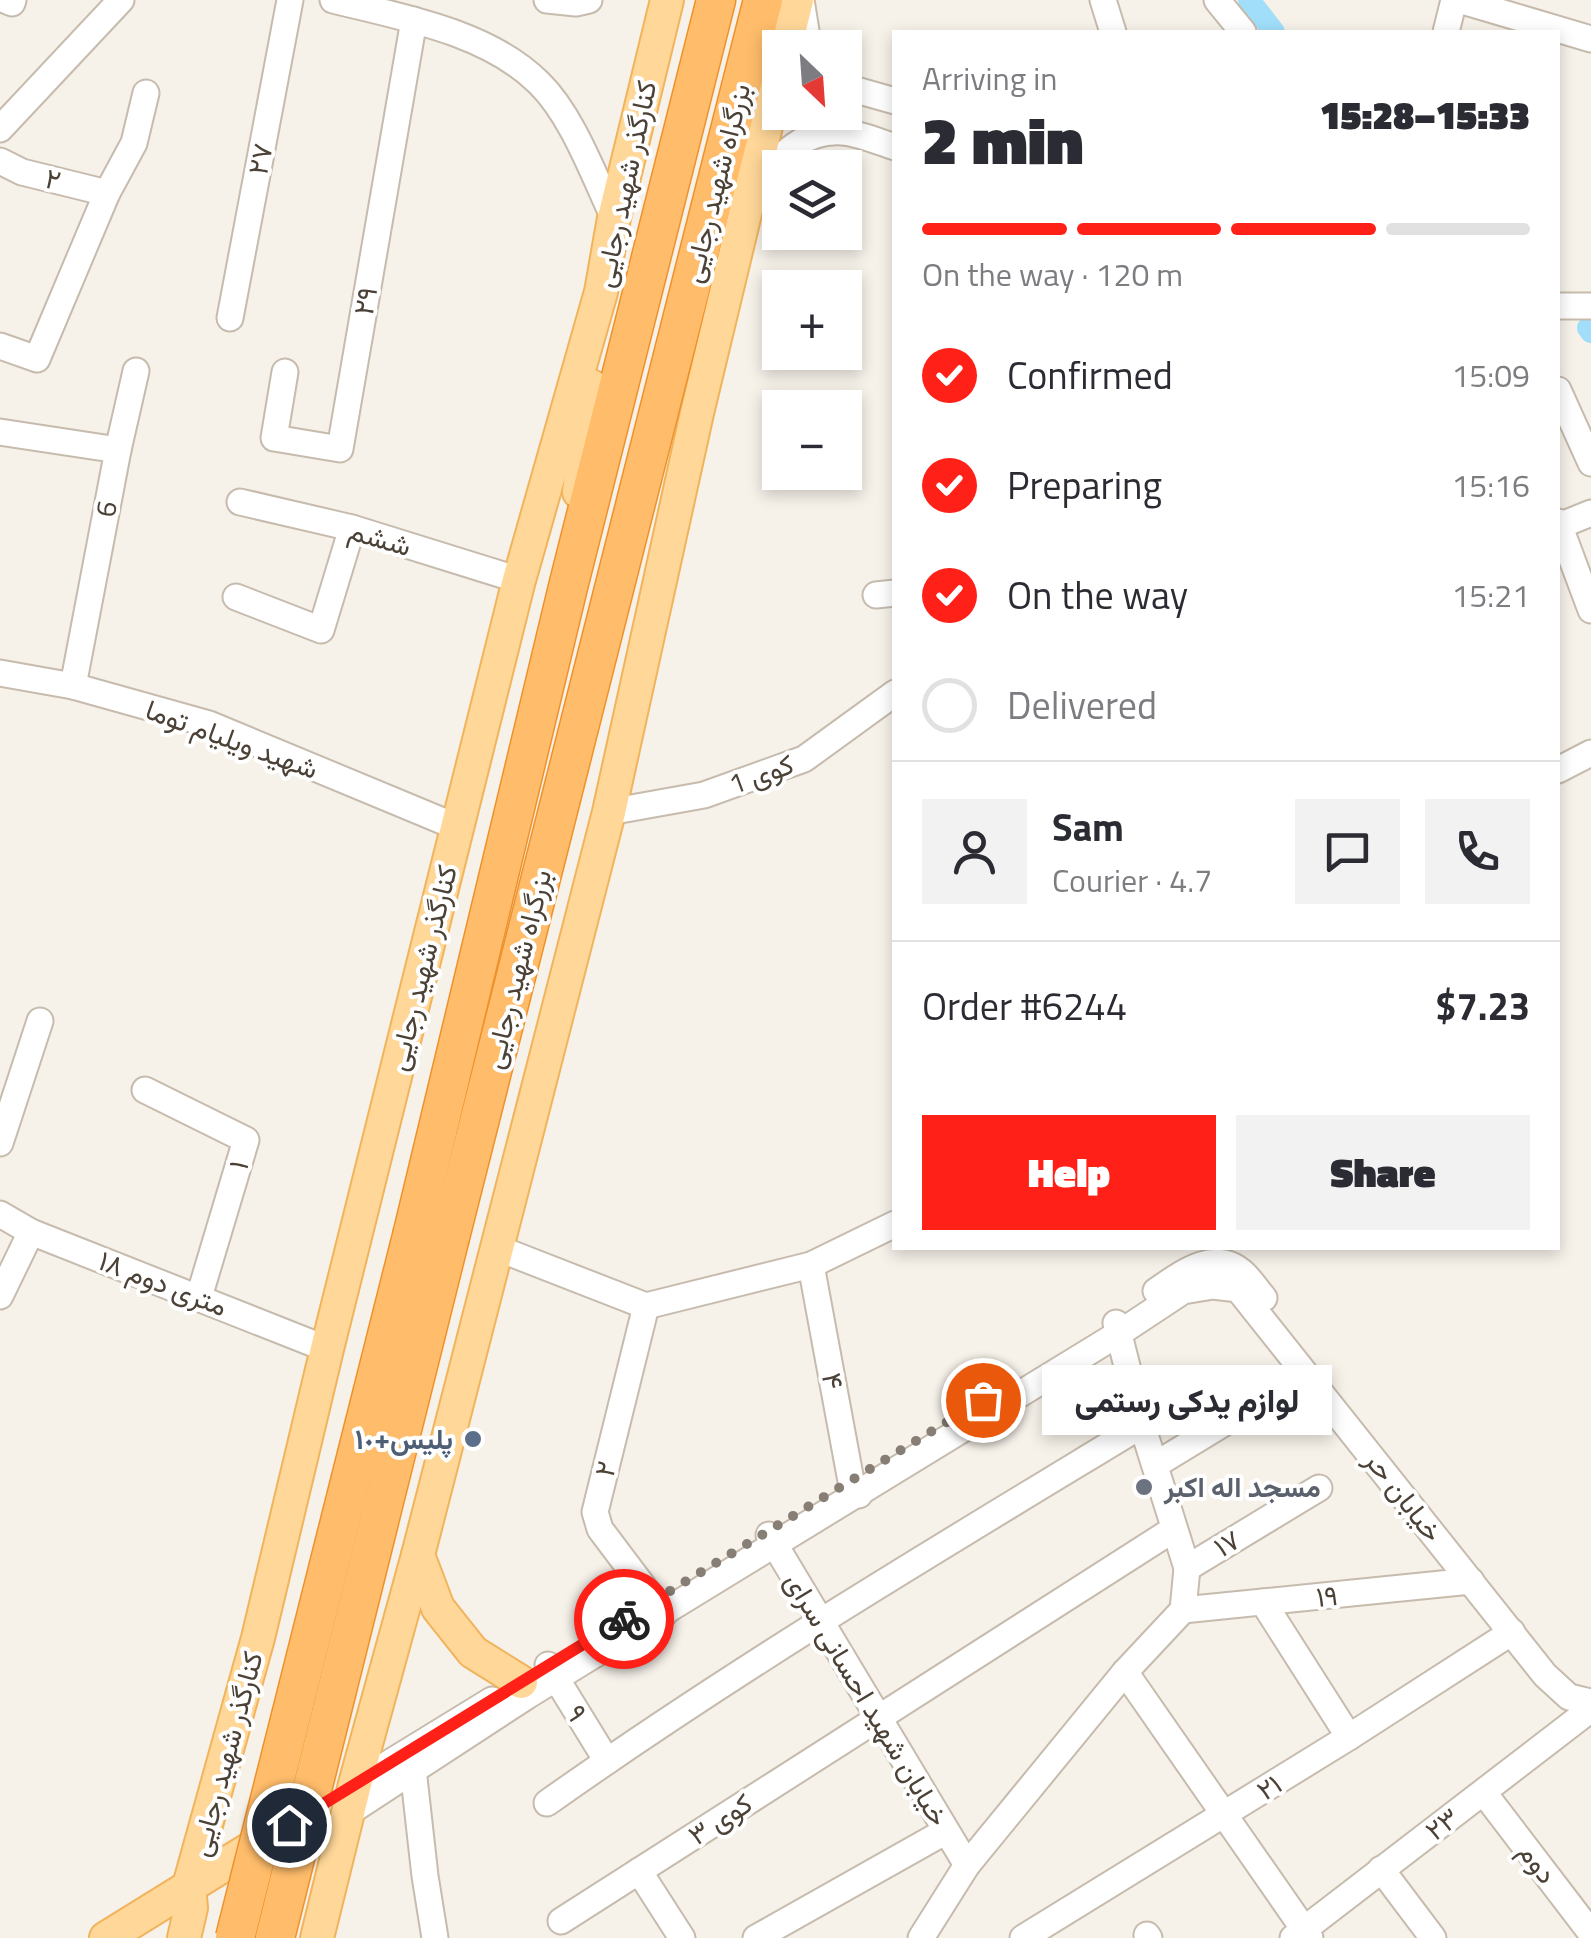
<!DOCTYPE html>
<html lang="en">
<head>
<meta charset="utf-8">
<style>
  :root { --surface:#fff; --page:#f2f2f3; --text:#2b2b33; --muted:#7c7c81; --line:#e1e1e2; --accent:#ff2017 }
  body { margin:0; font-family:"Titillium Web",Vazirmatn,sans-serif; background:var(--page); color:var(--text); height:100vh; display:flex; flex-direction:column; font-size:38px; white-space:nowrap }
  * { box-sizing:border-box; margin:0 }
  p { font-size:32px; color:var(--muted) }
  .icon { flex:none; width:55px; height:55px; fill:none; stroke:currentColor; stroke-width:2; stroke-linecap:round; stroke-linejoin:round }
  .map { position:relative; flex:1; overflow:hidden }
  .panel { position:absolute; left:892px; top:30px; width:668px; height:1220px; display:flex; flex-direction:column; background:var(--surface); border-radius:0px; box-shadow:0 5px 15px #0003 }
  .panel>* { flex:none }
  .needle { width:65px; rotate:155deg }
  .buttons { position:absolute; left:762px; top:30px; display:grid; gap:20px }
  .buttons a { display:grid; place-items:center; width:100px; height:100px; border-radius:0px; background:var(--surface); box-shadow:0 5px 15px #0003; font-size:50px }
  .pin { position:absolute; display:grid; place-items:center; width:85px; height:85px; color:#fff; margin:-42px; border:5px solid #fff; border-radius:50%; box-shadow:0 2px 10px #0007 }
  .courier { position:absolute; display:grid; place-items:center; width:100px; height:100px; margin:-50px; border:8px solid #ff2017; border-radius:50%; background:#fff; color:#222; box-shadow:0 2px 12px #0007 }
  .bubble { position:absolute; height:70px; border-radius:0px; background:var(--surface); box-shadow:0 5px 15px #0003; font-size:32px; font-weight:800; line-height:70px; text-align:center }
  .summary em { font-style:normal; font-weight:800 }
  .summary div { display:flex; flex-direction:column-reverse }
  .summary { display:flex; align-items:center; justify-content:space-between; height:170px; padding:0 30px }
  h1 { font-size:65px; font-weight:800; line-height:75px }
  .bar { display:grid; grid-template-columns:repeat(4,1fr); gap:15px 10px; align-content:center; height:120px; padding:0 30px }
  .bar i { height:12px; border-radius:8px; background:var(--line) }
  .bar .on { background:var(--accent) }
  .bar p { grid-column:span 4 }
  .line { display:flex; align-items:center; gap:25px; padding:0 30px; border-top:2px solid var(--line) }
  .line div { flex:1 }
  .round { display:grid; place-items:center; flex:none; width:105px; height:105px; border-radius:0px; background:var(--page) }
  ol { padding:0 30px; list-style:none }
  li { display:flex; align-items:center; gap:30px; height:110px }
  li p { margin-inline-start:auto }
  li .icon { padding:10px; border-radius:50%; background:var(--accent); color:#fff; stroke-width:4 }
  li:last-child { color:var(--muted) }
  li i { width:55px; height:55px; border:5px solid var(--line); border-radius:50% }
  .action { display:flex; gap:20px; margin-top:auto; padding:20px 30px }
  .action a { flex:1; height:115px; border-radius:0px; background:var(--accent); color:#fff; font-size:40px; font-weight:800; line-height:115px; text-align:center }
  .action a+a { background:var(--page); color:var(--text) }
  .map>svg:first-child { display:block }
  .lines { fill:none; stroke-linecap:round; stroke-linejoin:round }
  .canal { stroke:#a0def9; stroke-width:22 }
  .minor-casing { stroke:#c6bbad; stroke-width:29 }
  .major-casing { stroke:#f1b45c; stroke-width:36 }
  .highway-casing { stroke:#ef912a; stroke-width:41 }
  .minor { stroke:#fff; stroke-width:25 }
  .major { stroke:#ffd799; stroke-width:32 }
  .highway { stroke:#ffbd6b; stroke-width:38 }
  .highway-bridge-casing { stroke:#ef912a; stroke-width:41; stroke-linecap:butt }
  .highway-bridge { stroke:#ffbd6b; stroke-width:38 }
  .done { stroke:#877f75; stroke-width:10; stroke-dasharray:0 18 }
  .route { stroke:#ff2017; stroke-width:12 }
  .service-dot { fill:#5c6f8a; stroke:#fff; stroke-width:4 }
  .worship-dot { fill:#6b7280; stroke:#fff; stroke-width:4 }
  .labels { text-anchor:middle; stroke-width:8; stroke-linejoin:round; paint-order:stroke }
  .street-label { font-size:28px; fill:#4b4136; stroke:#fff }
  .service-label { font-size:28px; font-weight:bold; fill:#4e5e75; stroke:#fff; text-anchor:end }
  .worship-label { font-size:28px; font-weight:bold; fill:#5b616d; stroke:#fff; text-anchor:start }
</style>
</head>
<body>
<div class="map">
<svg width="1591" height="1938" viewBox="0 0 1591 1938">
  <rect width="100%" height="100%" fill="#f6f1e9"/>
  <g class="lines">
    <!-- canal -->
    <g class="canal">
      <path d="M1249 0 1274 32"/>
      <path d="M1588 328 1591 332"/>
    </g>
    <!-- minor casing -->
    <g class="minor-casing">
      <g id="minor">
        <path d="M5 0 12 3 13 0"/>
        <path d="M333 0C401 17 488 32 539 83 572 115 594 176 614 218"/>
        <path d="M547 0 576 3 589 0"/>
        <path d="M801 0 808 43 810 48"/>
        <path d="M1103 0 1113 32"/>
        <path d="M1217 0 1243 32"/>
        <path d="M1459 0 1591 39"/>
        <path d="M1446 32 1454 0"/>
        <path d="M845 85 849 88 895 101"/>
        <path d="M0 129 121 0"/>
        <path d="M0 161 22 172 107 193"/>
        <path d="M752 187C777 160 801 129 842 132 859 133 879 142 895 147"/>
        <path d="M1558 306H1591"/>
        <path d="M230 318 290 0"/>
        <path d="M0 346 37 359 107 193 134 143 146 93"/>
        <path d="M285 372 274 438 340 449 414 20"/>
        <path d="M1558 390 1591 463"/>
        <path d="M0 432 118 450 73 686"/>
        <path d="M118 450 136 371"/>
        <path d="M240 502 352 528 519 580"/>
        <path d="M1558 522 1591 610"/>
        <path d="M1559 526 1591 513"/>
        <path d="M876 595 895 593"/>
        <path d="M236 597 321 630 352 528"/>
        <path d="M0 673 73 686 209 724 457 827"/>
        <path d="M1558 770 1591 753"/>
        <path d="M609 812 704 795 804 759 895 693"/>
        <path d="M145 1090 246 1140 199 1297"/>
        <path d="M0 1143 40 1021"/>
        <path d="M0 1214 31 1232 327 1349"/>
        <path d="M497 1248 646 1306 811 1265 895 1224"/>
        <path d="M811 1265 851 1481 859 1495"/>
        <path d="M1156 1291C1181 1274 1215 1247 1243 1273 1251 1280 1257 1290 1264 1298"/>
        <path d="M0 1296 31 1232"/>
        <path d="M646 1306 595 1512 600 1529 664 1614"/>
        <path d="M1155 1465 1265 1398"/>
        <path d="M769 1535 967 1865"/>
        <path d="M1187 1568 1319 1488"/>
        <path d="M1263 1602 1349 1737"/>
        <path d="M1183 1610 1471 1581"/>
        <path d="M548 1665 607 1761"/>
        <path d="M1125 1672 1310 1938"/>
        <path d="M412 1760 425 1876 435 1938"/>
        <path d="M355 1784 492 1700"/>
        <path d="M1484 1793 1591 1933"/>
        <path d="M547 1803C739 1667 941 1547 1142 1425"/>
        <path d="M351 1811 527 1696 1118 1334 1183 1291 1213 1286 1238 1289 1545 1675 1569 1697 1591 1702"/>
        <path d="M1381 1869 1433 1938"/>
        <path d="M639 1871 682 1938"/>
        <path d="M561 1921 1174 1529"/>
        <path d="M1147 1935 1149 1938"/>
        <path d="M756 1938 946 1831"/>
        <path d="M921 1938 967 1865 1125 1672 1183 1610 1187 1568 1142 1425 1116 1323"/>
        <path d="M1023 1938 1349 1737 1512 1632"/>
        <path d="M1293 1938 1591 1709"/>
      </g>
    </g>
    <!-- major casing -->
    <g class="major-casing">
      <g id="major">
        <path d="M785 48 797 0"/>
        <path d="M579 492 591 386"/>
        <path d="M418 1555 438 1608 473 1652 521 1682"/>
        <path d="M106 1938 271 1836"/>
        <path d="M184 1938 191 1908 189 1886 258 1638 327 1349 519 580 601 292 614 218 667 0"/>
        <path d="M317 1938 355 1784 418 1555 609 812 697 413 780 68"/>
      </g>
    </g>
    <!-- highway casing -->
    <g class="highway-casing">
      <g id="highway">
        <path d="M413 1232 568 587 716 0"/>
        <path d="M450 1237 763 0"/>
      </g>
    </g>
    <!-- minor -->
    <use href="#minor" class="minor"/>
    <!-- major -->
    <use href="#major" class="major"/>
    <!-- highway -->
    <use href="#highway" class="highway"/>
    <!-- highway-bridge casing -->
    <g class="highway-bridge-casing">
      <g id="highway-bridge">
        <path d="M235 1938 413 1232"/>
        <path d="M275 1938 450 1237"/>
      </g>
    </g>
    <!-- highway-bridge -->
    <use href="#highway-bridge" class="highway-bridge"/>
  </g>
  <g class="lines">
    <!-- done -->
    <path class="done" d="M624 1619 983 1400"/>
    <!-- route -->
    <path class="route" d="M289 1825 624 1619"/>
  </g>
  <!-- markers -->
  <circle class="service-dot" cx="473" cy="1439" r="10"/>
  <circle class="worship-dot" cx="1144" cy="1487" r="10"/>
  <g class="labels">
    <!-- street labels -->
    <g class="street-label">
      <text transform="translate(260 159) rotate(-79)" y="10">۲۷</text>
      <text transform="translate(53 179) rotate(14)" y="10">۲</text>
      <text transform="translate(716 183) rotate(-76)" y="10">بزرگراه شهید رجایی</text>
      <text transform="translate(625 184) rotate(-78)" y="10">کنارگذر شهید رجایی</text>
      <text transform="translate(365 301) rotate(-80)" y="10">۲۹</text>
      <text transform="translate(106 509) rotate(-79)" y="10">6</text>
      <text transform="translate(380 538) rotate(16)" y="10">ششم</text>
      <text transform="translate(232 739) rotate(20)" y="10">شهید ویلیام توما</text>
      <text transform="translate(761 774) rotate(-20)" y="10">کوی 1</text>
      <text transform="translate(422 968) rotate(-76)" y="10">کنارگذر شهید رجایی</text>
      <text transform="translate(517 969) rotate(-76)" y="10">بزرگراه شهید رجایی</text>
      <text transform="translate(238 1165) rotate(-73)" y="10">۱</text>
      <text transform="translate(163 1283) rotate(21)" y="10">۱۸ متری دوم</text>
      <text transform="translate(833 1381) rotate(80)" y="10">۴</text>
      <text transform="translate(605 1469) rotate(-76)" y="10">۲</text>
      <text transform="translate(1404 1496) rotate(52)" y="10">خیابان حر</text>
      <text transform="translate(1227 1543) rotate(-31)" y="10">۱۷</text>
      <text transform="translate(1327 1596) rotate(-6)" y="10">۱۹</text>
      <text transform="translate(867 1699) rotate(59)" y="10">خیابان شهید احسانی سرای</text>
      <text transform="translate(577 1713) rotate(58)" y="10">۹</text>
      <text transform="translate(226 1754) rotate(-75)" y="10">کنارگذر شهید رجایی</text>
      <text transform="translate(1269 1787) rotate(-32)" y="10">۲۱</text>
      <text transform="translate(720 1819) rotate(-33)" y="10">کوی ۳</text>
      <text transform="translate(1442 1824) rotate(-37)" y="10">۲۳</text>
      <text transform="translate(1538 1863) rotate(53)" y="10">دوم</text>
    </g>
    <!-- service labels -->
    <g class="service-label">
      <text x="453" y="1449">پلیس+١٠</text>
    </g>
    <!-- worship labels -->
    <g class="worship-label">
      <text x="1164" y="1497">مسجد اله اکبر</text>
    </g>
  </g>
</svg>
<div class="buttons">
<a><svg class="needle" viewBox="-14 -14 28 28"><path d="M0-13l5 13h-10z" fill="#e53935"/><path d="M0 13l5-13h-10z" fill="#7c7c81"/></svg></a>
<a><svg class="icon" aria-label="layers" viewBox="0 0 24 24"><path d="M12 4l9 5-9 5-9-5zM3 14l9 5 9-5"/></svg></a>
<a>+</a>
<a>−</a>
</div>
<div class="pin" style="left:983px;top:1400px;background:#ea580c"><svg class="icon" aria-label="bag" viewBox="0 0 24 24"><path d="M5 8h14l-1 12H6zM9 8a3 3 0 0 1 6 0"/></svg></div>
<div class="pin" style="left:289px;top:1825px;background:#1f2937"><svg class="icon" aria-label="home" viewBox="0 0 24 24"><path d="M3 11l9-7 9 7M6 9v11h12V9"/></svg></div>
<div class="courier" style="left:624px;top:1619px"><svg class="icon" aria-label="bike" viewBox="0 0 24 24"><circle cx="6" cy="16" r="4"/><circle cx="18" cy="16" r="4"/><path d="M6 16l4-8h5l3 8M10 8l3 8H6M13 5h3"/></svg></div>
<div class="bubble" style="left:1042px;top:1365px;width:290px">لوازم یدکی رستمی</div>
<section class="panel">
<div class="summary"><div><h1>2 min</h1><p>Arriving in</p></div><em>15:28–15:33</em></div>
<div class="bar"><i class="on"></i><i class="on"></i><i class="on"></i><i></i><p>On the way · 120 m</p></div>
<ol>
<li><svg class="icon" aria-label="check" viewBox="0 0 24 24"><path d="M5 12l5 5 9-10"/></svg>Confirmed<p>15:09</p></li>
<li><svg class="icon" aria-label="check" viewBox="0 0 24 24"><path d="M5 12l5 5 9-10"/></svg>Preparing<p>15:16</p></li>
<li><svg class="icon" aria-label="check" viewBox="0 0 24 24"><path d="M5 12l5 5 9-10"/></svg>On the way<p>15:21</p></li>
<li><i></i>Delivered</li>
</ol>
<div class="line" style="height:180px"><a class="round"><svg class="icon" aria-label="person" viewBox="0 0 24 24"><circle cx="12" cy="8" r="4"/><path d="M4 21q1-7 8-7t8 7"/></svg></a><div><b>Sam</b><p>Courier · 4.7</p></div><a class="round"><svg class="icon" aria-label="chat" viewBox="0 0 24 24"><path d="M4 5h16v11H9l-5 4z"/></svg></a><a class="round"><svg class="icon" aria-label="phone" viewBox="0 0 24 24"><path d="M5 4h4l2 5-3 2q2 4 5 5l2-3 5 2v4C11 20 4 13 5 4z"/></svg></a></div>
<div class="line" style="height:130px"><div>Order #6244</div><b>$7.23</b></div>
<div class="action"><a>Help</a><a>Share</a></div>
</section>
</div>
</body>
</html>
